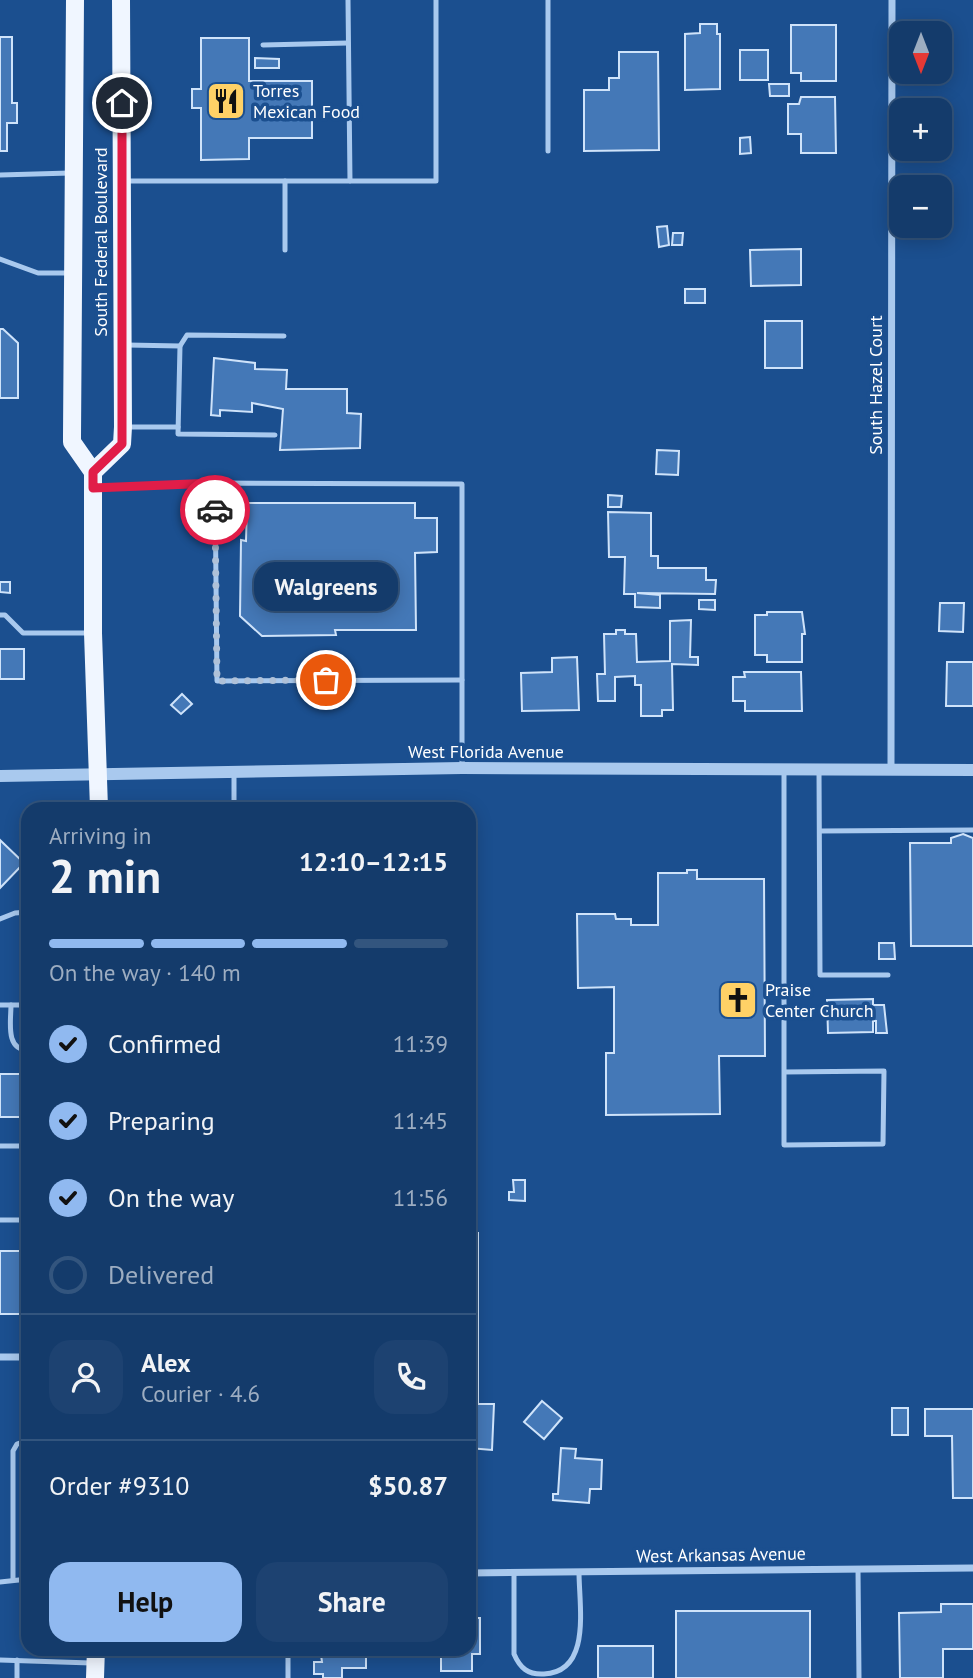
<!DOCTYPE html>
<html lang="en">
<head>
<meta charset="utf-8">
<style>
  :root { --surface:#143b6b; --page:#1d4271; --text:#f1f3f6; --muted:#9dadc1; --line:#33557e; --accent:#90b9f0 }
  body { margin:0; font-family:"PT Sans",sans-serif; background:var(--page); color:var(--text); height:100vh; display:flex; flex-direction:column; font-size:26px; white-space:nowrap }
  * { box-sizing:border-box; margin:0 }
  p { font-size:23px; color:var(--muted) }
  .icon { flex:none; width:38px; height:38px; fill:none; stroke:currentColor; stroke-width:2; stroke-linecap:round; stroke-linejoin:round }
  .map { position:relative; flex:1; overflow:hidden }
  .details { position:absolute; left:21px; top:802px; width:455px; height:854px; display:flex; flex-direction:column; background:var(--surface); border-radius:21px; box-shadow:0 4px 18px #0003,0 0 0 2px var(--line) }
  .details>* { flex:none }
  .needle { width:46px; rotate:180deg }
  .tools { position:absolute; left:889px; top:21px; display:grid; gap:14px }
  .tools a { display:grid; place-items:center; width:63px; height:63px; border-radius:14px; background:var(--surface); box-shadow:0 4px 18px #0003,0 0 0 2px var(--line); font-size:35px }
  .pin { position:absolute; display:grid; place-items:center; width:60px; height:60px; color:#fff; margin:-30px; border:4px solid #fff; border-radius:50%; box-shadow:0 2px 7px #0007 }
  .courier { position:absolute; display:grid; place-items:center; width:70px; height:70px; margin:-35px; border:5px solid #e11d48; border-radius:50%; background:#fff; color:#222; box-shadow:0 2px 9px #0007 }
  .bubble { position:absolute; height:49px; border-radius:21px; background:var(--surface); box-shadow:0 4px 18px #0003,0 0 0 2px var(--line); font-size:23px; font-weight:800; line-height:49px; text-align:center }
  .summary em { font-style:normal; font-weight:800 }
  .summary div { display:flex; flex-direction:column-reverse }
  .summary { display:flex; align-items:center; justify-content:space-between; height:119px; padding:0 28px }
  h1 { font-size:46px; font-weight:800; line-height:52px }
  .bar { display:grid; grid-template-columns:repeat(4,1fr); gap:10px 7px; align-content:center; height:84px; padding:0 28px }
  .bar i { height:9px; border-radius:5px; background:var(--line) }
  .bar .current { background:var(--accent) }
  .bar p { grid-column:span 4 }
  .line { display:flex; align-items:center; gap:18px; padding:0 28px; border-top:2px solid var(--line) }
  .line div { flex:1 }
  .round { display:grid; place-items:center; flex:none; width:74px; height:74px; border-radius:21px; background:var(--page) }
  ol { padding:0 28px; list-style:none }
  li { display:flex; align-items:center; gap:21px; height:77px }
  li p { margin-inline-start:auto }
  li .icon { padding:7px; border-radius:50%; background:var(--accent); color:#111; stroke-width:4 }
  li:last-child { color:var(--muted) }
  li i { width:38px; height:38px; border:4px solid var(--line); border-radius:50% }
  .primary-button { display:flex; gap:14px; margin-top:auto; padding:14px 28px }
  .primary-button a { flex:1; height:80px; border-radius:21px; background:var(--accent); color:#111; font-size:28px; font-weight:800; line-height:80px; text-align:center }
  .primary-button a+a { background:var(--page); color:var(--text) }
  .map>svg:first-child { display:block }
  .building { fill:#4478b7; stroke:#cfe3fa; stroke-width:2 }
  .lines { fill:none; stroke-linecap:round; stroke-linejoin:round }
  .service { stroke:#a9c9ee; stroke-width:5 }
  .minor { stroke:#a9c9ee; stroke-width:7 }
  .tertiary { stroke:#a9c9ee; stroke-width:12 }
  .primary { stroke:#f0f6ff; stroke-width:18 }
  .done { stroke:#afc1d8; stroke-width:7; stroke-dasharray:0 12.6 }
  .route { stroke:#e11d48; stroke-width:9 }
  .labels { text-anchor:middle; stroke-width:7; stroke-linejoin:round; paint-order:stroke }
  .poi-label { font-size:18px; fill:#fff; stroke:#1b4f8f; text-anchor:start }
  .street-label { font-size:18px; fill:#fff; stroke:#1b4f8f }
</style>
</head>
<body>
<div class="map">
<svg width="973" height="1678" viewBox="0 0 973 1678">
  <rect width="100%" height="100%" fill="#1b4f8f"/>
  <!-- building -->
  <g class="building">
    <path d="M700 24H717V34H720V89L685 90V34L700 33Z"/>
    <path d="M791 25H836V81H801V73H791Z"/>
    <path d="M0 37H12V103H17V123H7V151H0Z"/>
    <path d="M201 38H249V81H312V138H249V159L201 160V108H192V89H201Z"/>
    <rect x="740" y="50" width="28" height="30"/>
    <path d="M619 52H658L659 150 584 151V90H609V78H619Z"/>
    <path d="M255 58 279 59V68H255Z"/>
    <path d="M769 84H789V96H770Z"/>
    <path d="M801 97H835L836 153H801V134H788V104H799Z"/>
    <path d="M750 137 751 153 740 154V138Z"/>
    <path d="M667 226 669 245 659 247 657 227Z"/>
    <path d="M673 233H683L682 245H672Z"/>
    <path d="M801 249V285L751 286 750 250Z"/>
    <rect x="685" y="289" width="20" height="14"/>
    <rect x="765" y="321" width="37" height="47"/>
    <path d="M0 329H3L18 343V398H0Z"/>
    <path d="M214 358 255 363V369L287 370 286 389H347V413L361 414 360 448 280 450 283 409 252 403V412L220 410V416L211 415Z"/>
    <path d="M657 450 679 451 678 475 656 474Z"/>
    <path d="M608 495 622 496 621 507H608Z"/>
    <path d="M247 503H415V518H437V552L415 553 416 630H335L336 635 262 636 240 616 241 540 246 541Z"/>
    <path d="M608 512 651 513V556H658V568H706V580H716L715 594 637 593 660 595V608L635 607V594H624L625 557H609Z"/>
    <path d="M0 582H10V593L0 592Z"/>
    <path d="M699 600H715V610L699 609Z"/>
    <path d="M940 603H964L963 632 939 631Z"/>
    <path d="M767 612H802L805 634H802V662H767V655H755V615H767Z"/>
    <path d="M691 620 690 657H698V665L672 664 673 710H662V716H641V685H635V676L615 677V701H598L597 674H605L604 634H616V630H625V634H636L637 662 670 661V621Z"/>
    <rect x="0" y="649" width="24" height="30"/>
    <path d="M577 657 579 710 522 711 521 673 552 672V658Z"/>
    <path d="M947 662H973V706H946Z"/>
    <path d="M744 672H801L802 711H745V701H733V677H745Z"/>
    <path d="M182 694 192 704 181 714 171 705Z"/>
    <path d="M963 834 973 838V946H911L910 843H951V838Z"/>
    <path d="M0 840 24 863 0 888Z"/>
    <path d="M687 870H697V879H764L765 1056H719L720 1114 606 1115V1053H614V987L578 988 577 914H615L616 919H631V925H658V873H687Z"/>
    <path d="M879 943H894L895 959H879Z"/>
    <path d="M873 999V1005H884L887 1033H876V1021H873V1032L828 1033 827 1000Z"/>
    <rect x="0" y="1074" width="28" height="43"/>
    <path d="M513 1180H525V1201L509 1200V1192H514Z"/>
    <path d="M469 1233H478V1404H494L492 1450 469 1448Z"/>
    <rect x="0" y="1251" width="26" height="63"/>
    <path d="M542 1401 562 1418 544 1439 524 1422Z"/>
    <rect x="892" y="1408" width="16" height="27"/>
    <path d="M925 1409H973V1498H953L952 1436H925Z"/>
    <path d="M561 1448 576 1449 575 1458 602 1460 601 1489H590L589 1503 553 1500V1494H558Z"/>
    <path d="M941 1604H973V1649H943V1678H900L899 1613 941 1612Z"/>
    <rect x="676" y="1611" width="134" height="67"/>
    <path d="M469 1618H480V1654H472V1671H441V1648H469Z"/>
    <rect x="598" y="1646" width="55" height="32"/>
    <path d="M320 1648H371V1651L366 1654V1668H342V1678H323V1674H314V1662H322Z"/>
    <rect x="380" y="1648" width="39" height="6"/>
  </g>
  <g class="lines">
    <!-- service -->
    <g class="service">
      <path d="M348 0 350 181"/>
      <path d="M548 0V151"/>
      <path d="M263 45 348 43"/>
      <path d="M0 175 70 173"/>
      <path d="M126 181H285V250"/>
      <path d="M285 181H436V0"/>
      <path d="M0 259 38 273H71"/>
      <path d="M127 345 180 346 178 434 275 435"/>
      <path d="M180 346 187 335 284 336"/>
      <path d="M125 427H178"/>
      <path d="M215 483 217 681 462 680"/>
      <path d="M97 488 215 483 462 484V767"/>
      <path d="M0 615H5L23 633H91"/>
      <path d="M819 770 820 975H888"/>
      <path d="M234 774V808"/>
      <path d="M820 831 973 830"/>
      <path d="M0 919 15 913 28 912"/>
      <path d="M0 1005H28"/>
      <path d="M11 1005C11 1021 5 1050 28 1050"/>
      <path d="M784 1072 884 1071 883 1144 784 1145V769"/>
      <path d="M0 1146H28"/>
      <path d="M0 1220H28"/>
      <path d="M858 1569 859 1678"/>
      <path d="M514 1573V1654C520 1668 528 1675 544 1674 592 1672 579 1606 579 1572"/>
      <path d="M13 1579V1451L17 1444 28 1440"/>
      <path d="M0 1582 28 1579"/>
      <path d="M288 1648V1678"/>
      <path d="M0 1660 91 1663"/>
      <path d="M17 1660V1678"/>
    </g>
    <!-- minor -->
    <g class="minor">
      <path d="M891 769 892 0"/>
      <path d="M0 1357H28"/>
      <path d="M469 1573 973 1568"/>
    </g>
    <!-- tertiary -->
    <path class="tertiary" d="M0 776 462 768 973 770"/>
    <!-- primary -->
    <g class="primary">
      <path d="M75 0 72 437V442L93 472V633L99 808"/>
      <path d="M93 472 122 444 123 427 121 0"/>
      <path d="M95 1678 96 1648"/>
    </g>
  </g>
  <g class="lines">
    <!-- done -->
    <path class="done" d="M215 510 217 681 326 680"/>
    <!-- route -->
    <path class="route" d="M122 103V444L93 472V488L215 483V510"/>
  </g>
  <!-- icons -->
  <defs>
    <g id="restaurant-square" transform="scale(2.0125)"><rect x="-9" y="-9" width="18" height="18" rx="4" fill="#ffd166" stroke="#1b4f8f"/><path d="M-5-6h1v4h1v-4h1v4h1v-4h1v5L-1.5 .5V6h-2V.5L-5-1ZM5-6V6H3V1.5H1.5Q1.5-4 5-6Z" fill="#111"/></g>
    <g id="church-square" transform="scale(2.0125)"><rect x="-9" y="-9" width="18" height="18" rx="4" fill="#ffd166" stroke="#1b4f8f"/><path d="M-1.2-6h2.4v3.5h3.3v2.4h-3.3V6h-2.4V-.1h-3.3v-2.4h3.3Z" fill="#111"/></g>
  </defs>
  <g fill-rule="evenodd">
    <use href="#restaurant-square" x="226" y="101"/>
    <use href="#church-square" x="738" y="1000"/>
  </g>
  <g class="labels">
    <!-- poi labels -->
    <g class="poi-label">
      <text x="253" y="97">Torres<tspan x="253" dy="21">Mexican Food</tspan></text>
      <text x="765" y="996">Praise<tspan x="765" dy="21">Center Church</tspan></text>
    </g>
    <!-- street labels -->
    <g class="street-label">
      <text transform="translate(101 242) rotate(-90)" y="6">South Federal Boulevard</text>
      <text transform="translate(876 385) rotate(-90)" y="6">South Hazel Court</text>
      <text x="486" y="758">West Florida Avenue</text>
      <text transform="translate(721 1555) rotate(-1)" y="6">West Arkansas Avenue</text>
    </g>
  </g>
</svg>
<div class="tools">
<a><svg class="needle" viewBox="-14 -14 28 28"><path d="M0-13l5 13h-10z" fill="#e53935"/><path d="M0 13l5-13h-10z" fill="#9dadc1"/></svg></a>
<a>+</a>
<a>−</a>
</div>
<div class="pin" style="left:326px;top:680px;background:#ea580c"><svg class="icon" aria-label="bag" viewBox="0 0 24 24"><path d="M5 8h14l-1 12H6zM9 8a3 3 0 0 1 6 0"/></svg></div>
<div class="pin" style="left:122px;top:103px;background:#1f2937"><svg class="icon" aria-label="home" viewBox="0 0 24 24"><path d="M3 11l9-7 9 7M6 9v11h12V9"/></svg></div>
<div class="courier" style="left:215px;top:510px"><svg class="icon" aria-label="car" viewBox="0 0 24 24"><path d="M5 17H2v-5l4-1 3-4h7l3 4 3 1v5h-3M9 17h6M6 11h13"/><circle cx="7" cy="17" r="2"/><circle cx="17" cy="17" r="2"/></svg></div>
<div class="bubble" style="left:254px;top:562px;width:144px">Walgreens</div>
<section class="details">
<div class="summary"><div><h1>2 min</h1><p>Arriving in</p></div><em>12:10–12:15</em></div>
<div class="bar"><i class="current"></i><i class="current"></i><i class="current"></i><i></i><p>On the way · 140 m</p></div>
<ol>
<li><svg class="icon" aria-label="check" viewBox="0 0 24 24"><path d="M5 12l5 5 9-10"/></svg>Confirmed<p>11:39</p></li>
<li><svg class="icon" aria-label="check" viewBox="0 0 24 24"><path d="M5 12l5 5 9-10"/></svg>Preparing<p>11:45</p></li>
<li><svg class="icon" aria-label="check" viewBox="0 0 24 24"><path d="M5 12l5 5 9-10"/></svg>On the way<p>11:56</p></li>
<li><i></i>Delivered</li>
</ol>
<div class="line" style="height:126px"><a class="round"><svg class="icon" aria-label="person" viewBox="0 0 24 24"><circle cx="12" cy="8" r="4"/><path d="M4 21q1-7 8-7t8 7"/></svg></a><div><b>Alex</b><p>Courier · 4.6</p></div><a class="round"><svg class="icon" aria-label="phone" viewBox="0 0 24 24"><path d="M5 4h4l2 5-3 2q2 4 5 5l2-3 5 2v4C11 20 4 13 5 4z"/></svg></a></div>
<div class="line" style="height:91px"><div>Order #9310</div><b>$50.87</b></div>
<div class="primary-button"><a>Help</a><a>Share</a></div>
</section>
</div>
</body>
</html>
